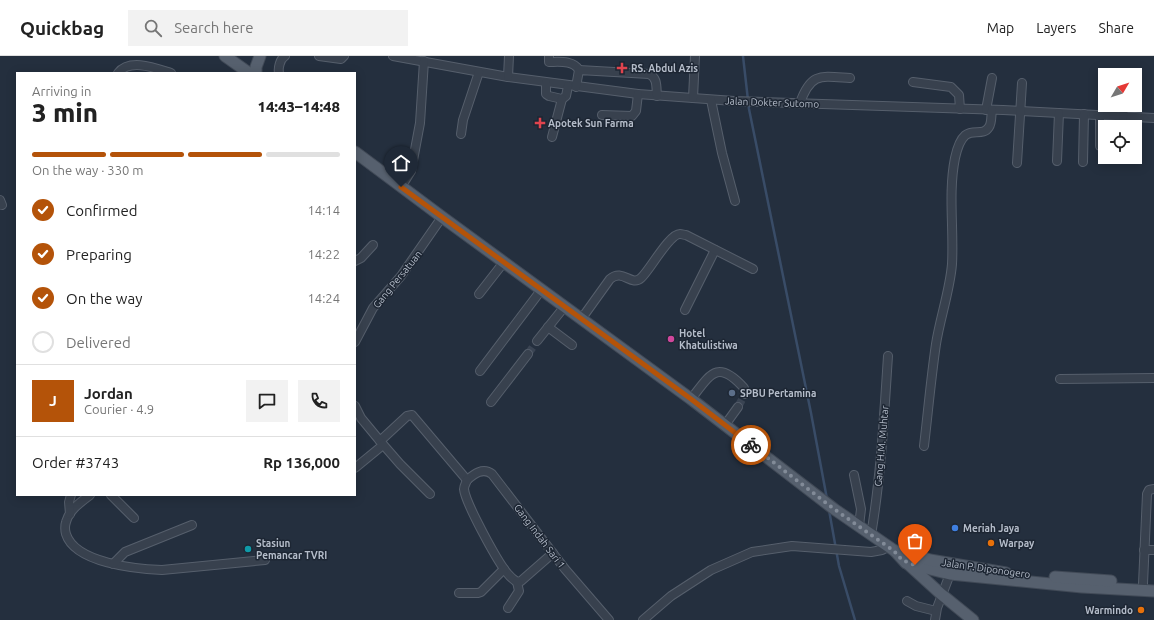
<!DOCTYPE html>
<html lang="en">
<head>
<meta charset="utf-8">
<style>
  :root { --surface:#fff; --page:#f2f2f2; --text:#222; --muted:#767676; --line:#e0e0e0; --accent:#b45309 }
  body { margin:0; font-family:Ubuntu,sans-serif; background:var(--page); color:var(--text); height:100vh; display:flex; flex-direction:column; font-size:15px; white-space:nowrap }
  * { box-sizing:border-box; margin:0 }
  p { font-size:13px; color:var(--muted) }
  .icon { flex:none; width:22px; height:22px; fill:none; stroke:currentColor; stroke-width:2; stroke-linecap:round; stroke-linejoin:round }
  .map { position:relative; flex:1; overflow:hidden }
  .drawer { position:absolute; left:16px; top:16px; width:340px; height:424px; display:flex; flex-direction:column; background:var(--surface); border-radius:0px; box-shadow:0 2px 10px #0003 }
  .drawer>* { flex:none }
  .needle { width:26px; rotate:51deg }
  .buttons { position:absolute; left:1098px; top:12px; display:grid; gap:8px }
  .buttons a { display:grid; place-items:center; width:44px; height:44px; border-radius:0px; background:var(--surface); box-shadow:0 2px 10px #0003; font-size:20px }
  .pin { position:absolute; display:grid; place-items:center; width:34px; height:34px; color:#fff; margin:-41px -17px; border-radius:50% 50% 50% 0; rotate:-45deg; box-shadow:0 0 4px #0007 }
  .pin .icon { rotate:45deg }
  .courier { position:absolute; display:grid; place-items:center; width:40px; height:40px; margin:-20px; border:3px solid #b45309; border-radius:50%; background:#fff; color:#222; box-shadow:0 1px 5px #0007 }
  .head em { font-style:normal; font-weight:800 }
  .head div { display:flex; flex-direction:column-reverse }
  .head { display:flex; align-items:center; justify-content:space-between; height:68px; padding:0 16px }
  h1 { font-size:26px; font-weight:800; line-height:30px }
  .bar { display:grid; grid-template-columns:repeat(4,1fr); gap:6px 4px; align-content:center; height:48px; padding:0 16px }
  .bar i { height:5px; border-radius:3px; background:var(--line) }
  .bar .active { background:var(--accent) }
  .bar p { grid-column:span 4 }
  .line { display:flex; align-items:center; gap:10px; padding:0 16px; border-top:1px solid var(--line) }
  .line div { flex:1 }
  .round { display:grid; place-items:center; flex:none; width:42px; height:42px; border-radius:0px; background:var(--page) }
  ol { padding:0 16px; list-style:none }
  li { display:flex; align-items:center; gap:12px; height:44px }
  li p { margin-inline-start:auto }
  li .icon { padding:4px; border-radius:50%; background:var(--accent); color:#fff; stroke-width:4 }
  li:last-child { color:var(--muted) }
  li i { width:22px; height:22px; border:2px solid var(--line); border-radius:50% }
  header { display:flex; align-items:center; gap:24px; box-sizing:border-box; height:56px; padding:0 20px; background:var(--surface); border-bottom:1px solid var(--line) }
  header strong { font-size:19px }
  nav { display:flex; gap:22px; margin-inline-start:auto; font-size:14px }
  .search { width:280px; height:36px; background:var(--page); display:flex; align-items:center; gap:10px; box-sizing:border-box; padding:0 14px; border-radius:0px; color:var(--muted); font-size:15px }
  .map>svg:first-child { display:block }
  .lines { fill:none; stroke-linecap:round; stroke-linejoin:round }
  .stream { stroke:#394c67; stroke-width:2.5 }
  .minor-tunnel { stroke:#3a4453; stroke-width:8; stroke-dasharray:8 4; stroke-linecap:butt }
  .minor-casing { stroke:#565f6c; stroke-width:10 }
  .major-casing { stroke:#414a57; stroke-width:13 }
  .minor { stroke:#38414e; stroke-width:8 }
  .major { stroke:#56606e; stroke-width:11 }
  .done { stroke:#828b98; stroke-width:4; stroke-dasharray:0 7.2 }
  .route { stroke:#b45309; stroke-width:5 }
  .health-dot { fill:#e0444e; stroke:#1d2633; stroke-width:1.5 }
  .hotel-dot { fill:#d1479c; stroke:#1d2633; stroke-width:1.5 }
  .service-dot { fill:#5c6f8a; stroke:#1d2633; stroke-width:1.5 }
  .shop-dot { fill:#3f7fe0; stroke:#1d2633; stroke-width:1.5 }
  .food-dot { fill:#e8710a; stroke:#1d2633; stroke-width:1.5 }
  .culture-dot { fill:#0f9aa8; stroke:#1d2633; stroke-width:1.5 }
  .labels { text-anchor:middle; stroke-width:3; stroke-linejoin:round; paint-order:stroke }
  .poi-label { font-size:10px; font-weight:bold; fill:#b4bcc9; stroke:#1d2633; text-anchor:start }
  .street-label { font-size:10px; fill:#b4bcc9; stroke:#1d2633 }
</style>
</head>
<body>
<header>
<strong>Quickbag</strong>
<div class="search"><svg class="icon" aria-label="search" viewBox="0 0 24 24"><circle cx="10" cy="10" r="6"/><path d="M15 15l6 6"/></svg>Search here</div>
<nav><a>Map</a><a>Layers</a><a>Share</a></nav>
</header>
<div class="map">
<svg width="1154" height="564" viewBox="0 0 1154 564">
  <rect width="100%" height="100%" fill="#242f3e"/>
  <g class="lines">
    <!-- stream -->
    <g class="stream">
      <path d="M743 0 749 53 811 357 827 443"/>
      <path d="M829 454 839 510 855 564"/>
    </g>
    <!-- minor-tunnel -->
    <g class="minor-tunnel">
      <path d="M528 298 537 285"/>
      <path d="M738 351 745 338"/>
    </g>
    <!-- minor casing -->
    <g class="minor-casing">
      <g id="minor">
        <path d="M319 0 341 3 344 0"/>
        <path d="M393 0 508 21 638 38 734 45 1003 54 1154 62"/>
        <path d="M549 0V6C559 6 573 4 579 14"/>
        <path d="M118 17C130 2 155 12 171 17"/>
        <path d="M279 17C278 12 280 3 285 0"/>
        <path d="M508 21 509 0"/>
        <path d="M913 26 951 31 959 39 960 53"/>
        <path d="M546 27V38L549 40 562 43 566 40 568 30"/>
        <path d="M576 31 579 14 649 18C658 22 656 31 657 40"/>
        <path d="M693 42 695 0"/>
        <path d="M711 44 722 97 735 145"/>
        <path d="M800 47C811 16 821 20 850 22"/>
        <path d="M986 54 992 22"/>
        <path d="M602 59 632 60 636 55 638 38"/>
        <path d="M1100 59V90"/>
        <path d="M1123 61 1124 49"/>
        <path d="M461 78 463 64 479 16"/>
        <path d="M552 81 562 43"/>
        <path d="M1057 105 1059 57"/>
        <path d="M1083 106 1084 58"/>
        <path d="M1017 107 1022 27"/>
        <path d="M401 131 411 115 420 67 424 5"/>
        <path d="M0 144 2 149"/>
        <path d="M355 205 361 202 373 189"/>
        <path d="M479 238 504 206"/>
        <path d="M685 254 715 194"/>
        <path d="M582 262 610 223C623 212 631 231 641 222 650 214 669 178 680 178 682 178 684 179 686 179L753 213"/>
        <path d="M548 271 572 289"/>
        <path d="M537 285 565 250"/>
        <path d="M355 286 373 252 401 220 442 161"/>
        <path d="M480 315 542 233"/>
        <path d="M1060 323 1154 322"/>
        <path d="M691 343C710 319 717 302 744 332L745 338"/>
        <path d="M491 346 528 298"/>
        <path d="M355 350 361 362 380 385 407 360 412 359 467 424"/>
        <path d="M725 369 738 351"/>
        <path d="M380 385 400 408 430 438"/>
        <path d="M924 390C928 356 931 322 936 288 940 262 950 234 952 208 954 173 948 137 955 102 964 61 980 85 989 71 992 67 991 59 992 54"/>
        <path d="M355 412 383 389"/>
        <path d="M854 419 861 453 859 470"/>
        <path d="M467 424C474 418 483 411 492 418L565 513 609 564"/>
        <path d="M467 424C466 427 464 430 464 433 465 446 498 507 508 518 511 522 514 524 517 526L521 525 553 497"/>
        <path d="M90 439C81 446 69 454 66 466 65 469 65 475 66 478 75 507 136 513 162 514L265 504"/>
        <path d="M111 439 134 462"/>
        <path d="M70 458 69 446 71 439"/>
        <path d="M871 479C881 420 884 360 888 300"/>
        <path d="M1144 494H1154"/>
        <path d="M113 508 125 496 192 469"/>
        <path d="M1143 528 1147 438 1149 434 1154 433"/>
        <path d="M459 537H478L481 536 504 513"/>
        <path d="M907 545 916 550 936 555"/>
        <path d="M508 552 519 535 517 526"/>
        <path d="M643 564 671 540 711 514 752 496 792 490 871 496 882 494 888 491"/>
        <path d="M935 564 937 552 950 518"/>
      </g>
    </g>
    <!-- major casing -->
    <g class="major-casing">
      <g id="major">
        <path d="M225 0 249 17"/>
        <path d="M256 17V11L260 0"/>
        <path d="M355 96 442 161 691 343 834 453 895 495 906 507 950 518 1082 531 1154 535"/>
        <path d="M895 495 905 496 930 504 1006 517"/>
        <path d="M908 508 941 538 973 564"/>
        <path d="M1055 521 1111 525"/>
      </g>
    </g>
    <!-- minor -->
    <use href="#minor" class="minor"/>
    <!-- major -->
    <use href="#major" class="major"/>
  </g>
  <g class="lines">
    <!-- done -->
    <path class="done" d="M751 389 834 453 894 495 902 504 915 509"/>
    <!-- route -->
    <path class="route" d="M401 131 691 343 751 389"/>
  </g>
  <!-- markers -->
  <g class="health-dot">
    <path d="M620 6h4v4h4v4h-4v4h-4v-4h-4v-4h4z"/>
    <path d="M538 61h4v4h4v4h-4v4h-4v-4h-4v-4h4z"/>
  </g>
  <circle class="hotel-dot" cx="671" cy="283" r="4"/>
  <circle class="service-dot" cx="732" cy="337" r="4"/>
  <circle class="shop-dot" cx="955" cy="472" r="4"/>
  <g class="food-dot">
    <circle cx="991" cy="487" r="4"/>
    <circle cx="1141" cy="554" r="4"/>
  </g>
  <circle class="culture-dot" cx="248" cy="493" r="4"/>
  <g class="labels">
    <!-- poi labels -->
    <g class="poi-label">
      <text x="631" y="16">RS. Abdul Azis</text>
      <text x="548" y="71">Apotek Sun Farma</text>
      <text x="679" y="281">Hotel<tspan x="679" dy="12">Khatulistiwa</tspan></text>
      <text x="740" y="341">SPBU Pertamina</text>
      <text x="963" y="476">Meriah Jaya</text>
      <text x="256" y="491">Stasiun<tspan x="256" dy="12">Pemancar TVRI</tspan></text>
      <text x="999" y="491">Warpay</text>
      <text x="1133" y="558" text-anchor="end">Warmindo</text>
    </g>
    <!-- street labels -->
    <g class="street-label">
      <text transform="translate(772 46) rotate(2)" y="4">Jalan Dokter Sutomo</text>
      <text transform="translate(397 223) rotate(-51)" y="4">Gang Persatuan</text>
      <text transform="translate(881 390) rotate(-85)" y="4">Gang H.M. Muhtar</text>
      <text transform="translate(540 480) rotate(53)" y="4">Gang Indah Sari 1</text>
      <text transform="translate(986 512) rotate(8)" y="4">Jalan P. Diponogero</text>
    </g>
  </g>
</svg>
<div class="buttons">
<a><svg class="needle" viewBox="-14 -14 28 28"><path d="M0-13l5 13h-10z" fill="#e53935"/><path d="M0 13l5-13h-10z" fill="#767676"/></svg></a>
<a><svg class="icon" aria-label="locate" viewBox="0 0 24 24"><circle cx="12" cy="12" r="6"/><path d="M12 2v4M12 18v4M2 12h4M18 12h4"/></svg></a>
</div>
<div class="pin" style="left:915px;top:509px;background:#ea580c"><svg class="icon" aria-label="bag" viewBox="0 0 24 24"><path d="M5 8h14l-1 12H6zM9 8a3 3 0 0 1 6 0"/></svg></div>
<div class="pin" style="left:401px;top:131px;background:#1f2937"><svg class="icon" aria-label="home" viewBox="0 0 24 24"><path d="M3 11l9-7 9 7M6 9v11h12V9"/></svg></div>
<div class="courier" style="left:751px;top:389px"><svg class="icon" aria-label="bike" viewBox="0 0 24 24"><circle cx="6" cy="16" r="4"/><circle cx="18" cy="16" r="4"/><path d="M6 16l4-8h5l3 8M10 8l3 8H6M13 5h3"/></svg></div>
<section class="drawer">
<div class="head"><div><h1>3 min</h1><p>Arriving in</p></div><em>14:43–14:48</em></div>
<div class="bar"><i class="active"></i><i class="active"></i><i class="active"></i><i></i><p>On the way · 330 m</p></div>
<ol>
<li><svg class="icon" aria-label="check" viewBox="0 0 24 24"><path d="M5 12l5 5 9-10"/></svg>Confirmed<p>14:14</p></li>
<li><svg class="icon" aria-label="check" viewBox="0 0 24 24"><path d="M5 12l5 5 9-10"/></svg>Preparing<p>14:22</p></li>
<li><svg class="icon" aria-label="check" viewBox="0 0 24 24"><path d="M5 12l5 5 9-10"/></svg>On the way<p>14:24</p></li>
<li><i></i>Delivered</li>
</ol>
<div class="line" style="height:72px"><b class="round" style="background:var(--accent);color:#fff">J</b><div><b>Jordan</b><p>Courier · 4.9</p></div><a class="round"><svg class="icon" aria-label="chat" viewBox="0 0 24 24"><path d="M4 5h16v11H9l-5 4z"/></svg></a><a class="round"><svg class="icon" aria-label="phone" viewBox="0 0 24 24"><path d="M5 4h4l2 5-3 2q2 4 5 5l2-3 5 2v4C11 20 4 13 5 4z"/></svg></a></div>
<div class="line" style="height:52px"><div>Order #3743</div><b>Rp 136,000</b></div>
</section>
</div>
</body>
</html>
